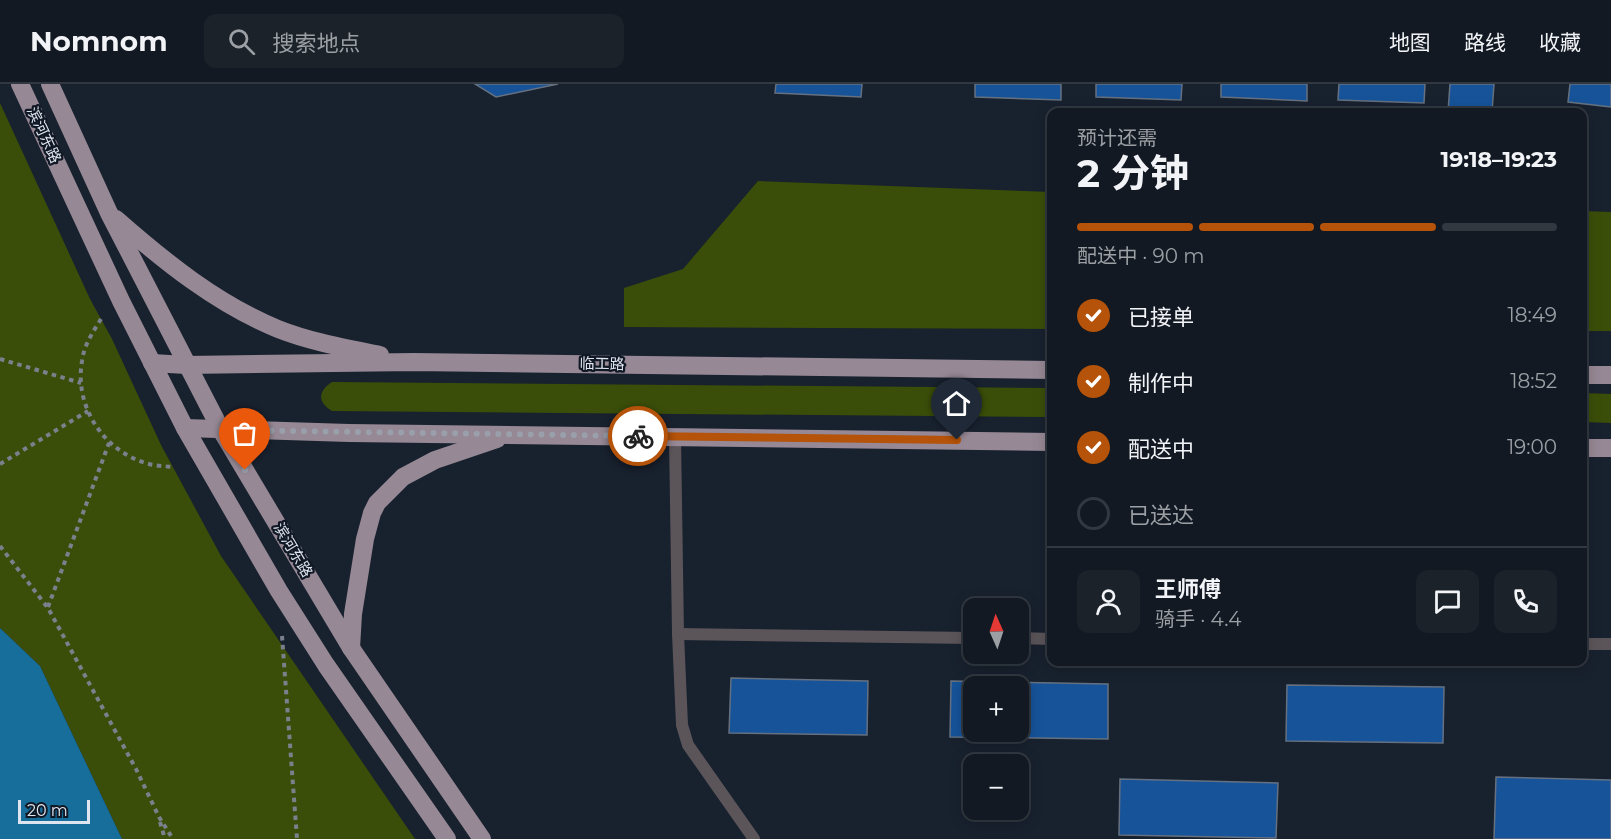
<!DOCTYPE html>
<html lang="zh">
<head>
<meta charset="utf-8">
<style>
  :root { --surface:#121922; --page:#1b222a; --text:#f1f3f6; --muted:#9ca0a5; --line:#313840; --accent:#b45309 }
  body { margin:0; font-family:Montserrat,"Noto Sans SC",sans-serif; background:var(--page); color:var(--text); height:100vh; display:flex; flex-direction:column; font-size:22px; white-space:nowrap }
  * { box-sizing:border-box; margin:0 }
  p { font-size:20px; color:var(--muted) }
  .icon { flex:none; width:33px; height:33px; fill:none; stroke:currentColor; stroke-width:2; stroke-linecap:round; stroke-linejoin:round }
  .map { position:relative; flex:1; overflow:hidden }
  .side { position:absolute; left:1047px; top:24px; width:540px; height:558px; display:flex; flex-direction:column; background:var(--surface); border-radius:12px; box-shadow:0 3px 15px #0003,0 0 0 2px var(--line) }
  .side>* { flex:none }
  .needle { width:39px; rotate:357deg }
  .tools { position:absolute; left:963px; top:514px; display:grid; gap:12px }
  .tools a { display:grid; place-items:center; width:66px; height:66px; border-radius:12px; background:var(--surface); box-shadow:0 3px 15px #0003,0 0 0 2px var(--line); font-size:30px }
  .scale { position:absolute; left:18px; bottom:15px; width:72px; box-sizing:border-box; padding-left:6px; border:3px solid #dfe5ee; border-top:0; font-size:16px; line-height:21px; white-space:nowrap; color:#dfe5ee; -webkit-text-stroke:4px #0f1824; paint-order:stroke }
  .pin { position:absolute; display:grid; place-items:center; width:51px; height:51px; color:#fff; margin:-62px -26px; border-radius:50% 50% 50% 0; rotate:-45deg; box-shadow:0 0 6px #0007 }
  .pin .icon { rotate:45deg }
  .courier { position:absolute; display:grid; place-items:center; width:60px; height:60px; margin:-30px; border:4px solid #b45309; border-radius:50%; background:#fff; color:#222; box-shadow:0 2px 8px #0007 }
  .summary em { font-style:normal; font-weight:700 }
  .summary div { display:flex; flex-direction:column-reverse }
  .summary { display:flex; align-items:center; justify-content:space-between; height:102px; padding:0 30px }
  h1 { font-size:39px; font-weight:700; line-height:45px }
  .bar { display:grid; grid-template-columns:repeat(4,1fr); gap:9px 6px; align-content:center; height:72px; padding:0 30px }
  .bar i { height:8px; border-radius:4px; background:var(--line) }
  .bar .active { background:var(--accent) }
  .bar p { grid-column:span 4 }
  .line { display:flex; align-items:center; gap:15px; padding:0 30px; border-top:2px solid var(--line) }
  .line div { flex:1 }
  .round { display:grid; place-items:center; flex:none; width:63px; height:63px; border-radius:12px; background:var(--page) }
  ol { padding:0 30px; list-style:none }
  li { display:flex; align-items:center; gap:18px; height:66px }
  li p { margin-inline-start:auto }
  li .icon { padding:6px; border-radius:50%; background:var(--accent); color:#fff; stroke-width:4 }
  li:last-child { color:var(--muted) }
  li i { width:33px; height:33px; border:3px solid var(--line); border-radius:50% }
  header { display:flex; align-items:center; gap:36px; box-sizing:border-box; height:84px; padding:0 30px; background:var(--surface); border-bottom:2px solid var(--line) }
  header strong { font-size:28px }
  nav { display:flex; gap:33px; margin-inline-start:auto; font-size:21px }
  .search { width:420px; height:54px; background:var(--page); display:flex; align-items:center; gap:15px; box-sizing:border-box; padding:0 21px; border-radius:12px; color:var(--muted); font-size:22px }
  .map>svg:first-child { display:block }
  .green { fill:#3b4e09 }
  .water { fill:#186e9a }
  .building { fill:#165399; stroke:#657180; stroke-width:1.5; fill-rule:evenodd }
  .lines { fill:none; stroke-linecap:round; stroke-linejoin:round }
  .path { stroke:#7a818c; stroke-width:4; stroke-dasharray:4.5 4.5; stroke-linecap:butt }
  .lane { stroke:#5b555a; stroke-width:12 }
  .primary { stroke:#968894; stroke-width:18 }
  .done { stroke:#99a0ab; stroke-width:6; stroke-dasharray:0 10.8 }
  .route { stroke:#b45309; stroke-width:8 }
  .labels { text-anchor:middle; stroke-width:4.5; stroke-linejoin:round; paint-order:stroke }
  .street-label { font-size:15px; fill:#dfe5ee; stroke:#0f1824 }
</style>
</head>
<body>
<header>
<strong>Nomnom</strong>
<div class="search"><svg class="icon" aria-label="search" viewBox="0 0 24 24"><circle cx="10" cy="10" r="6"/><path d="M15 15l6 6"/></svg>搜索地点</div>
<nav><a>地图</a><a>路线</a><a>收藏</a></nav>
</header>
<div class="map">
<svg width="1611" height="755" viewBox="0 0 1611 755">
  <rect width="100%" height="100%" fill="#18212e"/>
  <!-- green -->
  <g class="green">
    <path d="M0 19 90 215 112 255 161 361 221 472 415 755H122L40 582 0 544Z"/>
    <path d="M758 97 1051 108V245L624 243V204L683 185Z"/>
    <path d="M1583 127 1611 128V247H1583Z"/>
    <path d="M332 298 1046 304 1051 308 1052 331 1046 333 332 327C317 318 318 307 332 298Z"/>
    <path d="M1583 309 1611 310V339L1583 338Z"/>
  </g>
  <!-- water -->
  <path class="water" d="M0 544 40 582 122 755H0Z"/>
  <!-- building -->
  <g class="building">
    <path d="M475 0H558L496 13Z"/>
    <path d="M776 0H862L861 13 775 9Z"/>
    <path d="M975 0H1061V16L975 13Z"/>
    <path d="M1096 0H1182L1181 16 1096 13Z"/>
    <path d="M1221 0H1307V17L1221 13Z"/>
    <path d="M1339 0H1425L1424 19 1338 16Z"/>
    <path d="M1450 0H1494L1492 28H1448Z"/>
    <path d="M1570 0H1611V23L1568 18Z"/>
    <path d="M731 594 868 597 867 651 729 649Z"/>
    <path d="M951 597 1108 600V655L950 653ZM974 603H1018V648H974Z"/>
    <path d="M1287 601 1444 603 1443 659 1286 657Z"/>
    <path d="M1496 693 1611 696V755H1494Z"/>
    <path d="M1120 695 1278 699 1276 754 1119 751Z"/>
  </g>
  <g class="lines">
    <!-- path -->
    <g class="path">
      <path d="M101 235C93 248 84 261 82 277 74 323 104 368 149 380 156 382 164 382 172 383"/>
      <path d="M0 275 81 299"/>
      <path d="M0 380 88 327"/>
      <path d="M0 462 48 524 136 685 159 733 173 755"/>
      <path d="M48 523 109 359"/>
      <path d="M282 552 297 755"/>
      <path d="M160 738 165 755"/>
    </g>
    <!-- lane -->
    <g class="lane">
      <path d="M675 353 678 550 682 641 688 661 754 755"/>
      <path d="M678 550 974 554"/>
      <path d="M1018 554 1052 555"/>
      <path d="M1582 560H1611"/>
    </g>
    <!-- primary -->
    <g class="primary">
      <path d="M20 0 121 217 185 344 279 507 326 581 447 755"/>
      <path d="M50 0 109 129 221 346 351 564 482 755"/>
      <path d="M116 135C165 178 217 220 278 245 311 258 346 264 380 271"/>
      <path d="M152 279 186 281 414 278 1052 286"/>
      <path d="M1582 291H1611"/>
      <path d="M185 344 349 349 1052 358"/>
      <path d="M1582 364H1611"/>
      <path d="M351 564 353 530 365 455 372 429 377 419 403 393 435 376 497 355"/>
    </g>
  </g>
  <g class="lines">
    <!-- done -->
    <path class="done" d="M245 386 221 346 638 352"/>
    <!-- route -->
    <path class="route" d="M638 352 957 356"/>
  </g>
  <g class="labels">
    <!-- street labels -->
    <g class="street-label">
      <text transform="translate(44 51) rotate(65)" y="5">滨河东路</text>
      <text transform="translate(602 280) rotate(1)" y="5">临工路</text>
      <text transform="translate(293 466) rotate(59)" y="5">滨河东路</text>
    </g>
  </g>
</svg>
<div class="tools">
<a><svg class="needle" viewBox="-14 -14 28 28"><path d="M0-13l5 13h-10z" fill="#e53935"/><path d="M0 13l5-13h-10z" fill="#9ca0a5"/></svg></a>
<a>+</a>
<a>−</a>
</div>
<div class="scale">20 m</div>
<div class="pin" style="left:245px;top:386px;background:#ea580c"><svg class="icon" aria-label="bag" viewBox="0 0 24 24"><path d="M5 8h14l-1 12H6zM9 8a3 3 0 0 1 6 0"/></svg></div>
<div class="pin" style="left:957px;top:356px;background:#1f2937"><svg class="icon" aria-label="home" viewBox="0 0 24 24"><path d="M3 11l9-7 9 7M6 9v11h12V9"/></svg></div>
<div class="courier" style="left:638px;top:352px"><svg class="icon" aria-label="bike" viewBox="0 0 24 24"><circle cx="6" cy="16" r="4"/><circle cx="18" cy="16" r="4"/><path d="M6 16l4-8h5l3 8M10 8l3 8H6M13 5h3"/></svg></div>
<section class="side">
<div class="summary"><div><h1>2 分钟</h1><p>预计还需</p></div><em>19:18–19:23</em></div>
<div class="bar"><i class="active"></i><i class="active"></i><i class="active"></i><i></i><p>配送中 · 90 m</p></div>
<ol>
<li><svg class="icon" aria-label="check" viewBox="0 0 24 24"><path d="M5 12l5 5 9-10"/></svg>已接单<p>18:49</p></li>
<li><svg class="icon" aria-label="check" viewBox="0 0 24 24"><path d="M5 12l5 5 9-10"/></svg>制作中<p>18:52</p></li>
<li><svg class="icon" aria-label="check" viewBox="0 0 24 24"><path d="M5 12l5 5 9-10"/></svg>配送中<p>19:00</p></li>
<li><i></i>已送达</li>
</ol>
<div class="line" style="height:108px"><a class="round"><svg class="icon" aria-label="person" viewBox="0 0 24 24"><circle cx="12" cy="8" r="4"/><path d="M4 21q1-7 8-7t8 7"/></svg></a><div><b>王师傅</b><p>骑手 · 4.4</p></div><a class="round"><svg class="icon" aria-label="chat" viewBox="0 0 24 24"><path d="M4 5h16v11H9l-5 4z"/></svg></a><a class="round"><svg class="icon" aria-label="phone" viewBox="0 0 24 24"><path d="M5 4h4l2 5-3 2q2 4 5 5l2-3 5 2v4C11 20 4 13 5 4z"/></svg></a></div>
</section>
</div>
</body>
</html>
